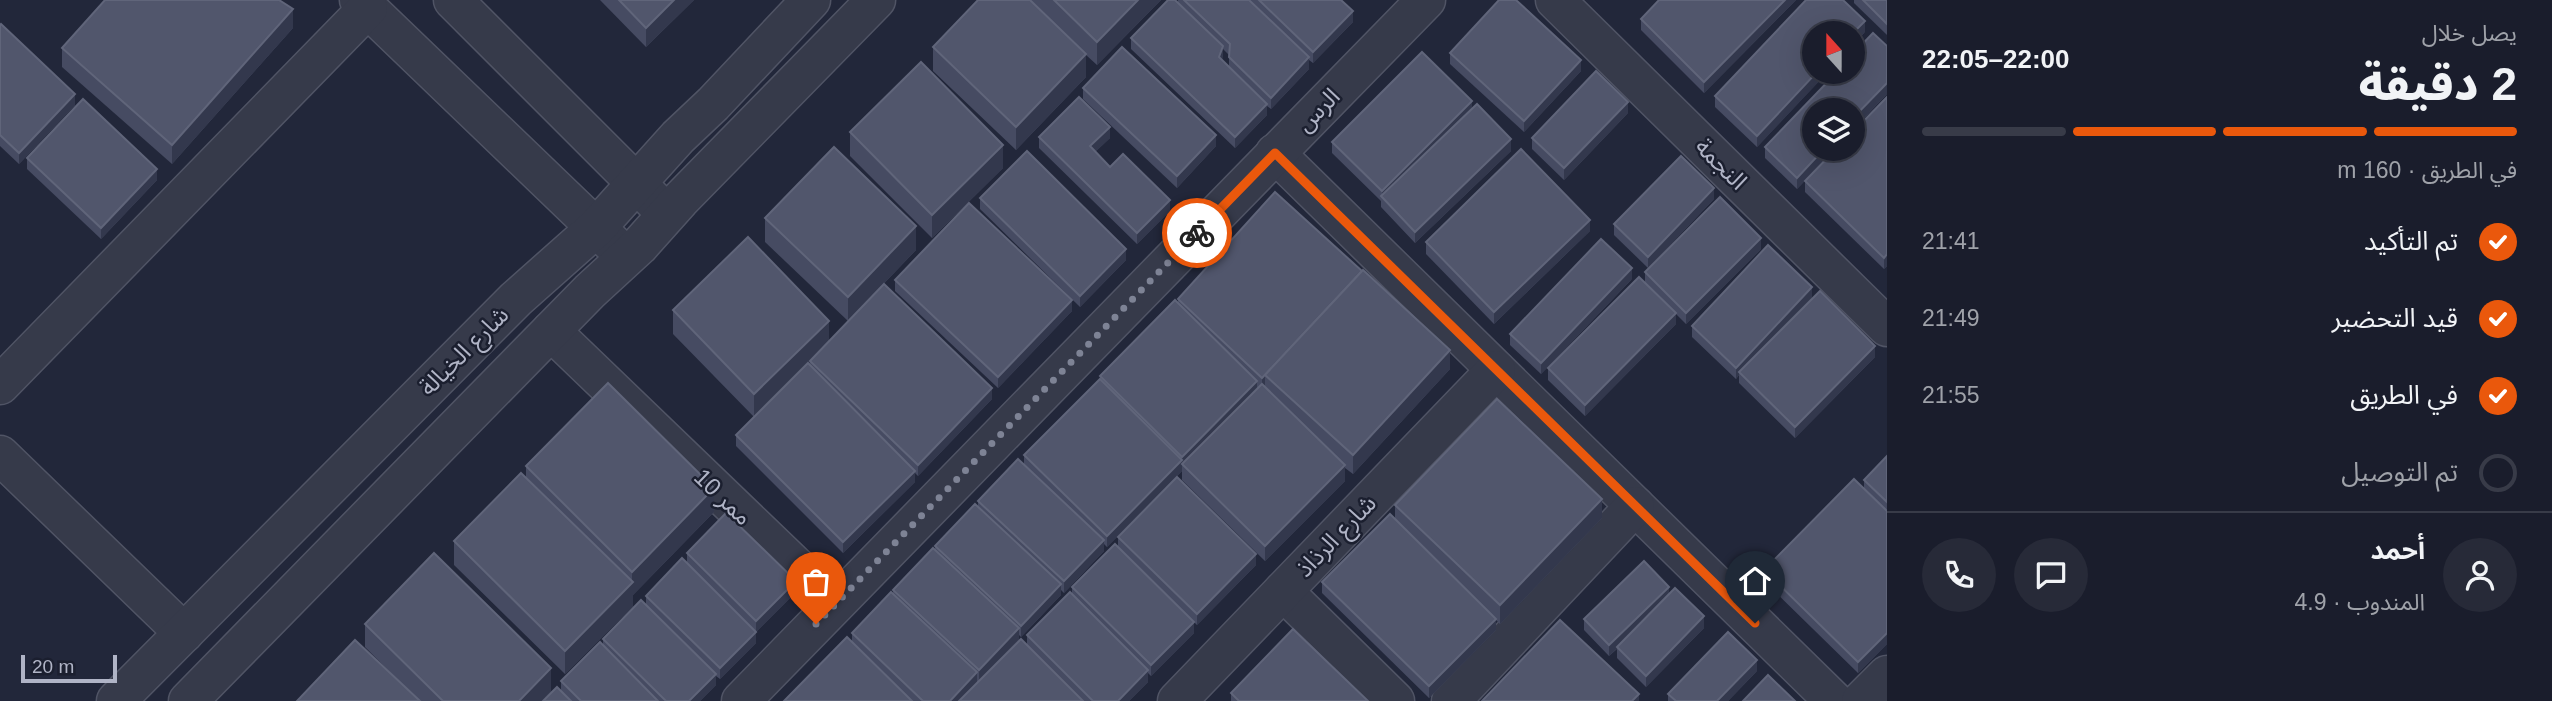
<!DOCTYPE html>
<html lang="ar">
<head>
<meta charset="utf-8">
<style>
  :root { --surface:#1a1d2c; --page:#272a38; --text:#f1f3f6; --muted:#9fa2a9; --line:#383b48; --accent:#ea580c }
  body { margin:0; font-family:Helvetica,"Noto Sans Arabic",sans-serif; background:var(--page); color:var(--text); direction:rtl; height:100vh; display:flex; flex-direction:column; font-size:26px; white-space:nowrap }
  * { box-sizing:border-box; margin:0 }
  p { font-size:23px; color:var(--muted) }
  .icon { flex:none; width:38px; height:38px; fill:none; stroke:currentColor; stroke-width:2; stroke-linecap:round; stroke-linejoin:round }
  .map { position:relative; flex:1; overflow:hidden; direction:ltr }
  .panel { display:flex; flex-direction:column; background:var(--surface); width:665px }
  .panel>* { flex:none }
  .needle { width:46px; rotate:339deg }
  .controls { position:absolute; left:1802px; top:21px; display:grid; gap:14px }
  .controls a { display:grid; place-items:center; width:63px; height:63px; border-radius:50%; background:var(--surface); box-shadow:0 7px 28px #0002,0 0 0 2px var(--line); font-size:35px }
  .scale { position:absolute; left:21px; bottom:18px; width:96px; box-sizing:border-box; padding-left:7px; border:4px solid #b0b4c6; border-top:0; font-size:19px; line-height:24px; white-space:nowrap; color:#b0b4c6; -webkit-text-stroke:5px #1b1f2f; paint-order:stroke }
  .pin { position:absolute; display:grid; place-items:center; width:60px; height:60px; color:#fff; margin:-72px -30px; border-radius:50% 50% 50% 0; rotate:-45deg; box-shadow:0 0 7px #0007 }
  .pin .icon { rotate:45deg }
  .courier { position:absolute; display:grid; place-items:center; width:70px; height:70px; margin:-35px; border:5px solid #ea580c; border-radius:50%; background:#fff; color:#222; box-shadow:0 2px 9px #0007 }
  .head em { font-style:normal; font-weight:800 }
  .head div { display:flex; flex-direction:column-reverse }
  .head { display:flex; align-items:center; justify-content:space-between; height:119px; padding:0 35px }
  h1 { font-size:46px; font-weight:800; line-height:52px }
  .bar { display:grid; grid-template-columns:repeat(4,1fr); gap:10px 7px; align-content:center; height:84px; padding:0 35px }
  .bar i { height:9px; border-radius:5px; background:var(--line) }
  .bar .current { background:var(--accent) }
  .bar p { grid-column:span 4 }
  .line { display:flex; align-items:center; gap:18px; padding:0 35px; border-top:2px solid var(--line) }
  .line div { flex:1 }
  .round { display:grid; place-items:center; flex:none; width:74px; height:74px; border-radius:37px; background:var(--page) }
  ol { padding:0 35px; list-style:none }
  li { display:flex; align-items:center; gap:21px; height:77px }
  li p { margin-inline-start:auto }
  li .icon { padding:7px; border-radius:50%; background:var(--accent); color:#fff; stroke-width:4 }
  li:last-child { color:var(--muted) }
  li i { width:38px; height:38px; border:4px solid var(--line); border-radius:50% }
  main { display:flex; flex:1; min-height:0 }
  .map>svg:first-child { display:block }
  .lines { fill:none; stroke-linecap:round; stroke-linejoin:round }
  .minor-casing { stroke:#505465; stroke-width:41 }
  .minor { stroke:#363a4a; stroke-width:38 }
  .wall { fill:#464b62; fill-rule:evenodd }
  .shaded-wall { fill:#33384d }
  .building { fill:#51566c; stroke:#60657a; stroke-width:2 }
  .done { stroke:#7e8395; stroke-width:7; stroke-dasharray:0 12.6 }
  .route { stroke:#ea580c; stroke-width:9 }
  .labels { text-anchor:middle; stroke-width:5; stroke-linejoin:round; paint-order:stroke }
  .street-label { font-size:24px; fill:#b0b4c6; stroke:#1b1f2f }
</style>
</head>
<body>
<main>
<section class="panel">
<div class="head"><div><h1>2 دقيقة</h1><p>يصل خلال</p></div><em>22:00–22:05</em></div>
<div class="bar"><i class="current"></i><i class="current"></i><i class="current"></i><i></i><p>في الطريق · 160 m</p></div>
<ol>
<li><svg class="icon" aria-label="check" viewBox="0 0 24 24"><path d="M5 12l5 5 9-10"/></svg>تم التأكيد<p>21:41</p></li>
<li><svg class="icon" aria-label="check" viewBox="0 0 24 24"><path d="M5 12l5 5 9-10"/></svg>قيد التحضير<p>21:49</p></li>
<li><svg class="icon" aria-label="check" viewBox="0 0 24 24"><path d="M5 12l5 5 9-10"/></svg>في الطريق<p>21:55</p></li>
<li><i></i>تم التوصيل</li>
</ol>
<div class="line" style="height:126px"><a class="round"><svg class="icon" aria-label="person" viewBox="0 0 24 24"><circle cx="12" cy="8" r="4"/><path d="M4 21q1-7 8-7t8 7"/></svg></a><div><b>أحمد</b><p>المندوب · 4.9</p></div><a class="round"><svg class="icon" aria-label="chat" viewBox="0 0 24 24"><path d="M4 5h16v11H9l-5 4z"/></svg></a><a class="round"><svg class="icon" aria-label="phone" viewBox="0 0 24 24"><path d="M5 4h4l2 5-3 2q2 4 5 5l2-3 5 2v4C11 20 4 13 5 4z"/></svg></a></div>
</section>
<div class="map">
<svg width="1887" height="701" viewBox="0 0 1887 701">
  <rect width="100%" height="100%" fill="#22273a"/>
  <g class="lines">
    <!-- minor casing -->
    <g class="minor-casing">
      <g id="minor">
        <path d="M359 0 615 246"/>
        <path d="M453 0 656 203"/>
        <path d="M1555 0 1887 327"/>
        <path d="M1275 153 1834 701"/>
        <path d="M551 331 835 604"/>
        <path d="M0 385 368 8"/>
        <path d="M0 455 184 633"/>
        <path d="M1283 591 1395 701"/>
        <path d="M116 701 516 299 596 228 678 137 713 104 811 0"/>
        <path d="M188 701 590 291 639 246 680 200 876 0"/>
        <path d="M741 701 1426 0"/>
        <path d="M1177 701 1496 370"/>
        <path d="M1451 701 1635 506"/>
        <path d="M1861 701 1887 675"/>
      </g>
    </g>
    <!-- minor -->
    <use href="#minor" class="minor"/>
  </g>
  <!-- wall -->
  <g class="wall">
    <path d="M600 0H694L646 47Z"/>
    <path d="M1031 0H1161L1097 65 1086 55V77L1016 150 933 71V47Z"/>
    <path d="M1178 0H1341L1353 22 1313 63 1309 60V69L1271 109 1267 106V115L1235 148 1131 49V38L1178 3ZM1223 49 1229 55V66L1222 60Z"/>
    <path d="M1659 0H1796L1704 93 1641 30V19Z"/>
    <path d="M1854 0H1887V35L1854 3Z"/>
    <path d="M0 25 75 105 19 164 0 146Z"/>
    <path d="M293 28 172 164 62 67V48Z"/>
    <path d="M1865 32 1757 147 1715 107V96Z"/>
    <path d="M1887 46V94L1797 189 1765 158V147Z"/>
    <path d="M1450 53 1581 71 1524 132 1450 64Z"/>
    <path d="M1083 88 1216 146 1177 188 1083 99Z"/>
    <path d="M1887 97V266L1884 269 1805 192V181Z"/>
    <path d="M1472 109 1511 151 1415 243 1381 207V201L1332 153V142Z"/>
    <path d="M1628 113 1564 180 1532 149V138Z"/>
    <path d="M850 132 1003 168 932 238 850 156Z"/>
    <path d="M1039 137 1110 138 1095 152 1110 167 1170 211 1137 244 1039 148Z"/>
    <path d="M27 158 157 180 101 239 27 169Z"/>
    <path d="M980 198 1126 260 1080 307 980 209Z"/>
    <path d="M1714 199 1648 268 1614 235V224Z"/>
    <path d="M765 218 916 250 848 321 765 242Z"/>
    <path d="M1590 231 1494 324 1426 254V242Z"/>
    <path d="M1761 249 1686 324 1676 314V324L1585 416 1548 380V368L1645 283V272Z"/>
    <path d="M1632 279 1541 374 1510 345V334Z"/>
    <path d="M895 280 1072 311 998 388 895 291Z"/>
    <path d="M1812 298 1797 314 1875 357 1795 438 1739 383V375L1736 379 1692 337V326Z"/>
    <path d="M1178 299 1450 369 1353 474 1345 468V481L1265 561 1182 480V467V471L1107 547 1104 544V551L1064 593 1061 590V595L1021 637 1019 635V639L982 678 1027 645V635L1072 595V587L1118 547V537L1256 565 1197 625 1194 622V633L1151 676 1148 673V682L1129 701H784L852 641V633L893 594V590L935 550V546L978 507V501L1024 465V455L1100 380V376L1178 302Z"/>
    <path d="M673 310 829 340 992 399 918 476 915 473V482L843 553 736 446V435L754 417 673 334Z"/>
    <path d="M1887 456V644L1858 673 1764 581V570L1864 488V480Z"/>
    <path d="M526 466 714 512 633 595V606L565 674 454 565V541L526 478Z"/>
    <path d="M1395 505 1602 518 1500 624 1496 620V630L1429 698 1322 593V582L1395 520Z"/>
    <path d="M687 553 796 592 756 632V643L720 679 716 676V685L700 701H543L561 691V681L603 646V639L646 605V596L687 563Z"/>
    <path d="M1669 594 1704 628 1646 687 1617 658V649L1609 656 1584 630V619Z"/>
    <path d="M365 624 551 691 542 701H297L399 681 365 647Z"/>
    <path d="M1757 671 1728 701H1668V694Z"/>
    <path d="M1231 693 1368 701H1231Z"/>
  </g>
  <!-- shaded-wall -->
  <g class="shaded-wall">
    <path d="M674 0H694L646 47V28Z"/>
    <path d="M1138 0H1161L1097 65V42Z"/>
    <path d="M1785 0H1796L1704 93V82Z"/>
    <path d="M293 9V28L172 164V145Z"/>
    <path d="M1353 11V22L1313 63V52Z"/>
    <path d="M1865 21V32L1853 45V33Z"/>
    <path d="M1223 46V57L1219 68V57Z"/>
    <path d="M1086 54V77L1016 150V127Z"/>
    <path d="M1309 57V69L1271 109V98Z"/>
    <path d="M1581 60V71L1524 132V121Z"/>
    <path d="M1817 72H1828L1757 147V136Z"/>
    <path d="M1887 83V94L1853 129V118Z"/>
    <path d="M75 94V105L19 164V153Z"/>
    <path d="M1472 101V112L1382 197V191Z"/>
    <path d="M1628 102V113L1564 180V168Z"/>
    <path d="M1267 104V115L1235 148V137Z"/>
    <path d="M1110 127V138L1090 157V146Z"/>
    <path d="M1216 135V146L1177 188V176Z"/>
    <path d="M1511 139V151L1415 243V232Z"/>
    <path d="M1003 145V168L932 238V215Z"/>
    <path d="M1824 149H1835L1797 189V178Z"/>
    <path d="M157 169V180L101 239V228Z"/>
    <path d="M1714 188V199L1648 268V257Z"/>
    <path d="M1170 200V211L1137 244V233Z"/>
    <path d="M1590 220V231L1494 324V312Z"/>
    <path d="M916 226V250L848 321V297Z"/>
    <path d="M1761 238V249L1686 324V313Z"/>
    <path d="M1126 249V260L1080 307V296Z"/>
    <path d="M1887 254V266L1884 269V258Z"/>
    <path d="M1632 268V279L1541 374V363Z"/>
    <path d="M1362 271 1265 375V385L1262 389V378Z"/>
    <path d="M1812 287V298L1741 374 1739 372V375L1736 379V368Z"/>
    <path d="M1072 300V311L998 388V377Z"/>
    <path d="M1676 313V324L1585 416V405Z"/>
    <path d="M829 321V344L810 361V363L754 417V394Z"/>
    <path d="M1875 346V357L1795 438V427Z"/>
    <path d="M1450 350V369L1353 474V455Z"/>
    <path d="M1257 381V392L1182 465V457Z"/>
    <path d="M992 388V399L918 476V465Z"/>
    <path d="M1182 460V471L1107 547V536Z"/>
    <path d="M1345 465V481L1265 561V546Z"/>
    <path d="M915 471V482L843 553V542Z"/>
    <path d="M714 488V512L633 595V606L565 674V651L632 583V572Z"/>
    <path d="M1602 499V518L1500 624V605Z"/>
    <path d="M1104 540V551L1064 593V581Z"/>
    <path d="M1256 554V565L1197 625V614Z"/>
    <path d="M796 581V592L756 632V643L720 679V668L756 632V621Z"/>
    <path d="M1061 584V595L1021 637V626Z"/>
    <path d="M1669 587V599L1609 656V645Z"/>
    <path d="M1704 616V628L1646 687V676Z"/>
    <path d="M1496 619V630L1429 698V686Z"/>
    <path d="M1194 622V633L1151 676V665Z"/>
    <path d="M1019 628V639L979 681V670Z"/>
    <path d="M1887 633V644L1858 673V662Z"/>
    <path d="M1757 660V671L1728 701H1717Z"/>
    <path d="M551 668V691L542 701H519Z"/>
    <path d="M1148 670V682L1129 701H1118Z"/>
    <path d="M977 672V683L961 701H950Z"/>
    <path d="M716 674V685L700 701H689Z"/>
    <path d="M1639 694V701H1632Z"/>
  </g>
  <!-- building -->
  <g class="building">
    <path d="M105 0H279L293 9 172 145 62 48Z"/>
    <path d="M619 0H674L646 28Z"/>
    <path d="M978 0H1030L1086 54 1016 127 933 47Z"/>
    <path d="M1054 0H1138L1097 42Z"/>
    <path d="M1168 0H1175L1223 46 1219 57 1267 104 1235 137 1131 38Z"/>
    <path d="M1184 0H1249L1309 57 1271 98 1229 57 1230 44Z"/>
    <path d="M1259 0H1341L1353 11 1313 52Z"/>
    <path d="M1499 0H1516L1581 60 1524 121 1450 53Z"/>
    <path d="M1659 0H1785L1704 82 1641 19Z"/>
    <path d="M1806 0H1843L1865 21 1853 33H1815V72H1817L1757 136 1715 96Z"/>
    <path d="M1863 0H1887V24Z"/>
    <path d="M1 24 75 94 19 153 0 135V25Z"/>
    <path d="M1873 33 1887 46V83L1853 118V110H1815V149H1824L1797 178 1765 147 1837 72H1853V54Z"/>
    <path d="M1122 47 1216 135 1177 176 1083 88Z"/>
    <path d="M1422 52 1472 101 1382 191 1332 142Z"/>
    <path d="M921 62 1003 145 932 215 850 132Z"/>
    <path d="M1596 71 1628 102 1564 168 1532 138Z"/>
    <path d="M1079 97 1110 127 1090 146 1110 167 1123 154 1170 200 1137 233 1039 137Z"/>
    <path d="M1887 97V254L1884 258 1805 181 1836 149H1853V132Z"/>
    <path d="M83 99 157 169 101 228 27 158Z"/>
    <path d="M1477 104 1511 139 1415 232 1381 196Z"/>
    <path d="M834 147 916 226 848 297 765 218Z"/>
    <path d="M1521 149 1590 220 1494 312 1426 242Z"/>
    <path d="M1027 151 1126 249 1080 296 980 198Z"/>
    <path d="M1681 156 1714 188 1648 257 1614 224Z"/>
    <path d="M1275 192 1362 271 1262 378 1178 299Z"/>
    <path d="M1720 197 1761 238 1686 313 1645 272Z"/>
    <path d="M969 203 1072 300 998 377 895 280Z"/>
    <path d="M748 237 829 321 754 394 673 310Z"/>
    <path d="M1601 239 1632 268 1541 363 1510 334Z"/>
    <path d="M1768 245 1812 287 1736 368 1692 326Z"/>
    <path d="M1363 270 1450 350 1353 455 1265 375Z"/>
    <path d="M1639 277 1676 313 1585 405 1548 368Z"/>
    <path d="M884 284 992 388 918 465 810 361Z"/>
    <path d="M1820 291 1875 346 1795 427 1739 372Z"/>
    <path d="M1175 300 1257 381 1182 457 1100 376Z"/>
    <path d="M808 363 915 471 843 542 736 435Z"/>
    <path d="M1100 379 1182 460 1107 536 1024 455Z"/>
    <path d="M608 383 714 488 632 572 526 466Z"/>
    <path d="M1262 384 1345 465 1265 546 1182 464Z"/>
    <path d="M1497 399 1602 499 1500 605 1395 505Z"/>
    <path d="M1887 456V502L1864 480Z"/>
    <path d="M1018 459 1104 540 1064 581 978 501Z"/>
    <path d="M521 473 633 582 565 651 454 541Z"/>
    <path d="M1177 477 1256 554 1197 614 1118 537Z"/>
    <path d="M1854 479 1887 511V633L1858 662 1764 570Z"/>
    <path d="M975 504 1061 584 1021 626 935 546Z"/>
    <path d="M726 513 796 581 756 621 687 553Z"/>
    <path d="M1390 514 1496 619 1429 686 1322 582Z"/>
    <path d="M1115 544 1194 622 1151 665 1072 587Z"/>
    <path d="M933 548 1019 628 979 670 893 590Z"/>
    <path d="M434 553 551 668 519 701H443L365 624Z"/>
    <path d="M682 558 756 632 720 668 646 596Z"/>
    <path d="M1644 561 1669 587 1609 645 1584 619Z"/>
    <path d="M1675 588 1704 616 1646 676 1617 647Z"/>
    <path d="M891 592 977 672 950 701H923L852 633Z"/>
    <path d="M1070 592 1148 670 1118 701H1093L1027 635Z"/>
    <path d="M641 600 716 674 689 701H666L603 639Z"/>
    <path d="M1560 620 1639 694 1632 701H1482Z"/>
    <path d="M1293 629 1368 701H1239L1231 693Z"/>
    <path d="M1728 632 1757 660 1717 701H1676L1668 694Z"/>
    <path d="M847 637 912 701H784Z"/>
    <path d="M1021 639 1083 701H959Z"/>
    <path d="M355 640 420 701H297Z"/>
    <path d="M600 642 658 701H581L561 681Z"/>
    <path d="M1768 675 1795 701H1743Z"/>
    <path d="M557 687 571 701H543Z"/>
  </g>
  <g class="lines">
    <!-- done -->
    <path class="done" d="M816 624 1197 233"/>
    <!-- route -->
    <path class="route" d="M1197 233 1275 153 1755 623"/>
  </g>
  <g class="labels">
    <!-- street labels -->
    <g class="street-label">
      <text transform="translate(1318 110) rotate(-45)" y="8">الرس</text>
      <text transform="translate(1721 164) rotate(45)" y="8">النجمة</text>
      <text transform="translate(464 351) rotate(-45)" y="8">شارع الخيالة</text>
      <text transform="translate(723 497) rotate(44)" y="8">ممر 10</text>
      <text transform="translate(1336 536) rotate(-46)" y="8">شارع الرذاذ</text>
    </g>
  </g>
</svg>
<div class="controls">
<a><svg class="needle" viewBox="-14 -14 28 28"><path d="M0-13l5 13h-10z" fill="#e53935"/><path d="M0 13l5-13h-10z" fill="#9fa2a9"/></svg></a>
<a><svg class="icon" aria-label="layers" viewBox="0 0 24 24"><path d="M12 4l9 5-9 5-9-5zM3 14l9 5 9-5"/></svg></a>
</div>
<div class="scale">20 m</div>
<div class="pin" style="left:816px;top:624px;background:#ea580c"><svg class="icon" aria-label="bag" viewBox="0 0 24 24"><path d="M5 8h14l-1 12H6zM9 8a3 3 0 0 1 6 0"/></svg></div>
<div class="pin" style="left:1755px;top:623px;background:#1f2937"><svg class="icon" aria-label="home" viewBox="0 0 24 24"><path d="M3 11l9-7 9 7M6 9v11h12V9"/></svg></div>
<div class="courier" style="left:1197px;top:233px"><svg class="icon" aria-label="bike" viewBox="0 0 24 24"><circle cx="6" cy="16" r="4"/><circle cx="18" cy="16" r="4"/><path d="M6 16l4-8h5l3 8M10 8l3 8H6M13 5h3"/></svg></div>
</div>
</main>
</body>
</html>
